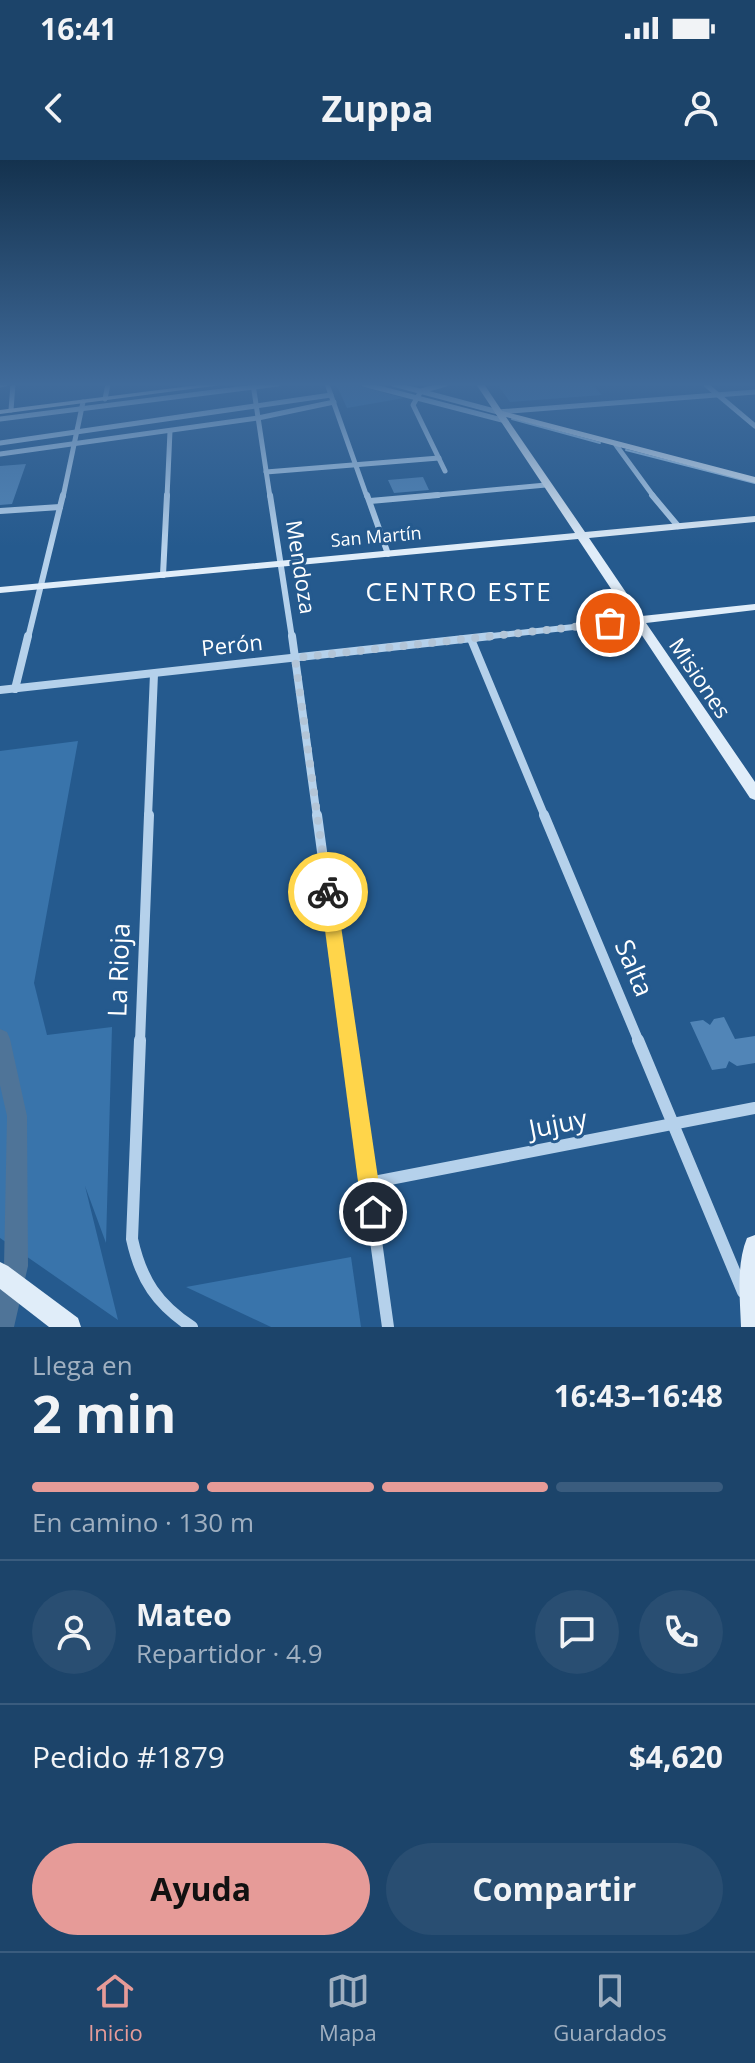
<!DOCTYPE html>
<html lang="es">
<head>
<meta charset="utf-8">
<style>
  :root { --surface:#1c446a; --page:#294e72; --text:#f1f3f6; --muted:#a0b0c1; --line:#3a5c7e; --accent:#e69b98 }
  body { margin:0; font-family:"Open Sans",sans-serif; background:var(--page); color:var(--text); height:100vh; display:flex; flex-direction:column; font-size:30px; white-space:nowrap }
  * { box-sizing:border-box; margin:0 }
  p { font-size:26px; color:var(--muted) }
  .icon { flex:none; width:44px; height:44px; fill:none; stroke:currentColor; stroke-width:2; stroke-linecap:round; stroke-linejoin:round }
  .map { position:relative; height:1167px; overflow:hidden }
  .side { display:flex; flex-direction:column; background:var(--surface); flex:1 }
  .side>* { flex:none }
  .pin { position:absolute; display:grid; place-items:center; width:68px; height:68px; color:#fff; margin:-34px; border:4px solid #fff; border-radius:50%; box-shadow:0 2px 8px #0007 }
  .courier { position:absolute; display:grid; place-items:center; width:80px; height:80px; margin:-40px; border:6px solid #ffd54a; border-radius:50%; background:#fff; color:#222; box-shadow:0 2px 10px #0007 }
  .summary em { font-style:normal; font-weight:700 }
  .summary div { display:flex; flex-direction:column-reverse }
  .summary { display:flex; align-items:center; justify-content:space-between; height:136px; padding:0 32px }
  h1 { font-size:52px; font-weight:700; line-height:60px }
  .bar { display:grid; grid-template-columns:repeat(4,1fr); gap:12px 8px; align-content:center; height:96px; padding:0 32px }
  .bar i { height:10px; border-radius:6px; background:var(--line) }
  .bar .selected { background:var(--accent) }
  .bar p { grid-column:span 4 }
  .line { display:flex; align-items:center; gap:20px; padding:0 32px; border-top:2px solid var(--line) }
  .line div { flex:1 }
  .round { display:grid; place-items:center; flex:none; width:84px; height:84px; border-radius:42px; background:var(--page) }
  .button { display:flex; gap:16px; margin-top:auto; padding:16px 32px }
  .button a { flex:1; height:92px; border-radius:48px; background:var(--accent); color:#111; font-size:32px; font-weight:700; line-height:92px; text-align:center }
  .button a+a { background:var(--page); color:var(--text) }
  .status { display:flex; justify-content:space-between; align-items:center; height:56px; padding:0 40px; background:var(--surface); direction:ltr }
  .status svg { height:22px; fill:currentColor }
  header { display:flex; justify-content:space-between; align-items:center; height:104px; padding:0 32px; background:var(--surface); font-size:36px; font-weight:700 }
  .tab-bar { display:flex; justify-content:space-around; align-items:center; height:112px; border-top:2px solid var(--line); background:var(--surface); font-size:22px; color:var(--muted) }
  .tab-bar a { display:grid; justify-items:center; gap:4px }
  .tab-bar .selected { color:var(--accent) }
  .map>svg:first-child { display:block }
  .green { fill:#3974ab }
  .lines { fill:none; stroke-linecap:round; stroke-linejoin:round }
  .stream { stroke:#a9cdec; stroke-width:2 }
  .canal { fill:#4f7498; fill-rule:evenodd }
  .building { fill:#5185b7 }
  .street-far4 { stroke:#b5d1eb; stroke-width:5 }
  .street-far3 { stroke:#b5d1eb; stroke-width:6 }
  .street-far2 { stroke:#b5d1eb; stroke-width:8 }
  .street-far1 { stroke:#b5d1eb; stroke-width:10 }
  .street { stroke:#b5d1eb; stroke-width:12 }
  .secondary { fill:#e0edf9; fill-rule:evenodd }
  .route { fill:#ffd54a }
  .done { stroke:#b3c5d7; stroke-width:8; stroke-dasharray:0 14.4 }
  .labels { text-anchor:middle; stroke-width:6; stroke-linejoin:round; paint-order:stroke }
  .far-street-label { font-size:18px; fill:#fff; stroke:#255a8e }
  .street-label { font-size:22px; fill:#fff; stroke:#255a8e }
  .quarter-label { font-size:26px; letter-spacing:2px; fill:#fff; stroke:#255a8e }
  .near-street-label { font-size:26px; fill:#fff; stroke:#255a8e }
</style>
</head>
<body>
<div class="status"><b>16:41</b><svg viewBox="0 0 49 12"><path d="M0 12V9h3v3zM5 12V6h3v6zM10 12V3h3v9zM15 12V0h3v12zM26 1h20v11H26zM47 4h2v5h-2z"/></svg></div>
<header><svg class="icon" aria-label="back" viewBox="0 0 24 24"><path d="M15 5l-7 7 7 7"/></svg>Zuppa<svg class="icon" aria-label="person" viewBox="0 0 24 24"><circle cx="12" cy="8" r="4"/><path d="M4 21q1-7 8-7t8 7"/></svg></header>
<div class="map">
<svg width="755" height="1167" viewBox="0 0 755 1167">
  <rect width="100%" height="100%" fill="#255a8e"/>
  <!-- green -->
  <g class="green">
    <path d="M336 224H351L404 238 347 248Z"/>
    <path d="M497 224H592L602 235 510 242Z"/>
    <path d="M78 581 34 823 47 875 112 867 106 1083 85 1026 118 1160 0 1078V591Z"/>
    <path d="M351 1097 361 1167H271L186 1127Z"/>
  </g>
  <g class="lines">
    <!-- stream -->
    <g class="stream">
      <path d="M512 259 600 283"/>
      <path d="M626 290 755 323"/>
    </g>
    <!-- canal -->
    <path class="canal" d="M0 869 7 872 10 879 27 956 28 1106 14 1167H0V1124L4 1106 7 956 0 925Z"/>
  </g>
  <!-- building -->
  <g class="building">
    <path d="M26 304 12 344 0 345V306Z"/>
    <path d="M423 317 429 330 394 333 388 320Z"/>
    <path d="M724 857 735 879 755 876V903L737 906 729 901 726 908 712 910 690 862 703 860 710 865 714 859Z"/>
  </g>
  <g class="lines">
    <!-- street-far4 -->
    <g class="street-far4">
      <path d="M253 224 270 337"/>
      <path d="M327 224 367 337"/>
      <path d="M363 224 502 260"/>
      <path d="M393 224 498 252 755 232"/>
      <path d="M705 224 755 266"/>
      <path d="M0 225 5 224"/>
      <path d="M105 239 108 224"/>
      <path d="M11 250 13 224"/>
      <path d="M0 259 278 224"/>
      <path d="M0 283 331 235"/>
      <path d="M616 285 654 337"/>
      <path d="M0 294 258 258 334 242"/>
      <path d="M445 311 413 245 421 231 446 224"/>
      <path d="M266 312 439 298"/>
      <path d="M63 337 83 242"/>
      <path d="M167 337 170 271"/>
      <path d="M416 337 546 325"/>
    </g>
    <!-- street-far3 -->
    <g class="street-far3">
      <path d="M270 335 292 478"/>
      <path d="M367 335 388 394"/>
      <path d="M652 335 678 366"/>
      <path d="M370 341 438 335"/>
      <path d="M0 351 60 347"/>
      <path d="M163 415 167 335"/>
      <path d="M28 478 63 335"/>
      <path d="M473 478 637 460"/>
    </g>
    <!-- street-far2 -->
    <g class="street-far2">
      <path d="M292 476 317 657"/>
      <path d="M471 479 545 657"/>
      <path d="M15 529 28 476"/>
      <path d="M0 530 491 476"/>
      <path d="M148 657 154 514"/>
    </g>
    <!-- street-far1 -->
    <g class="street-far1">
      <path d="M317 655 348 882"/>
      <path d="M544 655 639 882"/>
      <path d="M140 882 149 655"/>
    </g>
    <!-- street -->
    <g class="street">
      <path d="M140 880 132 1079C141 1120 157 1144 192 1167"/>
      <path d="M348 880 388 1167"/>
      <path d="M638 880 743 1132"/>
      <path d="M369 1023 755 948"/>
    </g>
    <!-- secondary -->
    <g class="secondary">
      <path d="M206 224H229L0 254V250Z"/>
      <path d="M476 224H484L502 251 755 317V323L506 257 585 372 755 356V362L589 378 642 456 755 444V450L646 463 755 622V640L750 638 578 379 0 433V427L575 373Z"/>
      <path d="M755 1075V1167H741C740 1138 736 1105 747 1078Z"/>
      <path d="M0 1102 8 1106 78 1158 81 1167H49L0 1129Z"/>
    </g>
  </g>
  <!-- sky -->
  <linearGradient id="sky" x2="0" y2="1"><stop stop-color="#14324e"/><stop offset="0.58" stop-color="#406b9b"/><stop offset="1" stop-color="#406b9b" stop-opacity="0"/></linearGradient>
  <rect width="755" height="387" fill="url(#sky)"/>
  <!-- route -->
  <path class="route" d="M328 725 336 732 383 1052 380 1060 373 1063 365 1060 362 1052 320 732Z"/>
  <g class="lines">
    <!-- done -->
    <path class="done" d="M328 732 295 498 610 463"/>
  </g>
  <g class="labels">
    <!-- far-street labels -->
    <g class="far-street-label">
      <text transform="translate(376 377) rotate(-5)" y="6">San Martín</text>
    </g>
    <!-- street labels -->
    <g class="street-label">
      <text transform="translate(301 407) rotate(81)" y="8">Mendoza</text>
      <text transform="translate(232 485) rotate(-6)" y="8">Perón</text>
      <text transform="translate(700 518) rotate(56)" y="8">Misiones</text>
    </g>
    <!-- quarter labels -->
    <g class="quarter-label">
      <text x="459" y="441">CENTRO ESTE</text>
    </g>
    <!-- near-street labels -->
    <g class="near-street-label">
      <text transform="translate(634 808) rotate(67)" y="9">Salta</text>
      <text transform="translate(119 810) rotate(-88)" y="9">La Rioja</text>
      <text transform="translate(558 964) rotate(-11)" y="9">Jujuy</text>
    </g>
  </g>
</svg>
<div class="pin" style="left:610px;top:463px;background:#ea580c"><svg class="icon" aria-label="bag" viewBox="0 0 24 24"><path d="M5 8h14l-1 12H6zM9 8a3 3 0 0 1 6 0"/></svg></div>
<div class="pin" style="left:373px;top:1052px;background:#1f2937"><svg class="icon" aria-label="home" viewBox="0 0 24 24"><path d="M3 11l9-7 9 7M6 9v11h12V9"/></svg></div>
<div class="courier" style="left:328px;top:732px"><svg class="icon" aria-label="bike" viewBox="0 0 24 24"><circle cx="6" cy="16" r="4"/><circle cx="18" cy="16" r="4"/><path d="M6 16l4-8h5l3 8M10 8l3 8H6M13 5h3"/></svg></div>
</div>
<section class="side">
<div class="summary"><div><h1>2 min</h1><p>Llega en</p></div><em>16:43–16:48</em></div>
<div class="bar"><i class="selected"></i><i class="selected"></i><i class="selected"></i><i></i><p>En camino · 130 m</p></div>
<div class="line" style="height:144px"><a class="round"><svg class="icon" aria-label="person" viewBox="0 0 24 24"><circle cx="12" cy="8" r="4"/><path d="M4 21q1-7 8-7t8 7"/></svg></a><div><b>Mateo</b><p>Repartidor · 4.9</p></div><a class="round"><svg class="icon" aria-label="chat" viewBox="0 0 24 24"><path d="M4 5h16v11H9l-5 4z"/></svg></a><a class="round"><svg class="icon" aria-label="phone" viewBox="0 0 24 24"><path d="M5 4h4l2 5-3 2q2 4 5 5l2-3 5 2v4C11 20 4 13 5 4z"/></svg></a></div>
<div class="line" style="height:104px"><div>Pedido #1879</div><b>$4,620</b></div>
<div class="button"><a>Ayuda</a><a>Compartir</a></div>
</section>
<nav class="tab-bar">
<a class="selected"><svg class="icon" aria-label="home" viewBox="0 0 24 24"><path d="M3 11l9-7 9 7M6 9v11h12V9"/></svg>Inicio</a>
<a><svg class="icon" aria-label="map" viewBox="0 0 24 24"><path d="M3 6l6-2 6 2 6-2v14l-6 2-6-2-6 2zM9 4v14M15 6v14"/></svg>Mapa</a>
<a><svg class="icon" aria-label="saved" viewBox="0 0 24 24"><path d="M7 4h10v16l-5-4-5 4z"/></svg>Guardados</a>
</nav>
</body>
</html>
